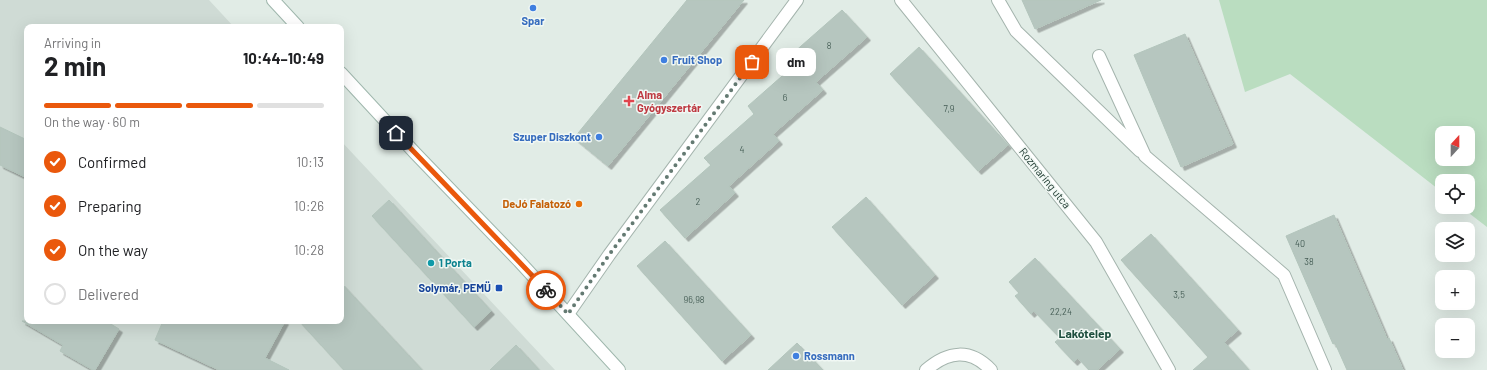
<!DOCTYPE html>
<html lang="en">
<head>
<meta charset="utf-8">
<style>
  :root { --surface:#fff; --page:#f6f6f6; --text:#202124; --muted:#757577; --line:#e0e0e0; --accent:#ea580c }
  body { margin:0; font-family:Barlow,sans-serif; background:var(--page); color:var(--text); height:100vh; display:flex; flex-direction:column; font-size:15px; white-space:nowrap }
  * { box-sizing:border-box; margin:0 }
  p { font-size:13px; color:var(--muted) }
  .icon { flex:none; width:22px; height:22px; fill:none; stroke:currentColor; stroke-width:2; stroke-linecap:round; stroke-linejoin:round }
  .map { position:relative; flex:1; overflow:hidden }
  .details { position:absolute; left:24px; top:24px; width:320px; height:300px; display:flex; flex-direction:column; background:var(--surface); border-radius:8px; box-shadow:0 4px 16px #0002 }
  .details>* { flex:none }
  .needle { width:26px; rotate:21deg }
  .fabs { position:absolute; left:1435px; top:126px; display:grid; gap:8px }
  .fabs a { display:grid; place-items:center; width:40px; height:40px; border-radius:8px; background:var(--surface); box-shadow:0 4px 16px #0002; font-size:20px }
  .pin { position:absolute; display:grid; place-items:center; width:34px; height:34px; color:#fff; margin:-17px; border-radius:8px; box-shadow:0 2px 6px #0006 }
  .courier { position:absolute; display:grid; place-items:center; width:40px; height:40px; margin:-20px; border:3px solid #ea580c; border-radius:50%; background:#fff; color:#222; box-shadow:0 1px 5px #0007 }
  .bubble { position:absolute; height:28px; border-radius:8px; background:var(--surface); box-shadow:0 4px 16px #0002; font-size:13px; font-weight:700; line-height:28px; text-align:center }
  .headline em { font-style:normal; font-weight:700 }
  .headline div { display:flex; flex-direction:column-reverse }
  .headline { display:flex; align-items:center; justify-content:space-between; height:68px; padding:0 20px }
  h1 { font-size:26px; font-weight:700; line-height:30px }
  .bar { display:grid; grid-template-columns:repeat(4,1fr); gap:6px 4px; align-content:center; height:48px; padding:0 20px }
  .bar i { height:5px; border-radius:3px; background:var(--line) }
  .bar .current { background:var(--accent) }
  .bar p { grid-column:span 4 }
  ol { padding:0 20px; list-style:none }
  li { display:flex; align-items:center; gap:12px; height:44px }
  li p { margin-inline-start:auto }
  li .icon { padding:4px; border-radius:50%; background:var(--accent); color:#fff; stroke-width:4 }
  li:last-child { color:var(--muted) }
  li i { width:22px; height:22px; border:2px solid var(--line); border-radius:50% }
  .map>svg:first-child { display:block }
  .built { fill:#cfdbd5 }
  .green { fill:#baddc0; fill-rule:evenodd }
  .building { fill:#b6c6bf; stroke:#b3c5bc; filter:url(#shadow) }
  .lines { fill:none; stroke-linecap:round; stroke-linejoin:round }
  .street-casing { stroke:#a4b4ad; stroke-width:14 }
  .secondary-casing { stroke:#9fb7ad; stroke-width:14 }
  .street { stroke:#fff; stroke-width:12 }
  .secondary { stroke:#fff; stroke-width:12 }
  .done { stroke:#647a72; stroke-width:4; stroke-dasharray:0 7.2 }
  .route { stroke:#ea580c; stroke-width:5 }
  .shop-dot { fill:#3f7fe0; stroke:#f1f8f4; stroke-width:1.5 }
  .health-dot { fill:#e0444e; stroke:#f1f8f4; stroke-width:1.5 }
  .food-dot { fill:#e8710a; stroke:#f1f8f4; stroke-width:1.5 }
  .culture-dot { fill:#0f9aa8; stroke:#f1f8f4; stroke-width:1.5 }
  .transit-dot { fill:#1a4fb4; stroke:#f1f8f4; stroke-width:1.5 }
  .labels { text-anchor:middle; stroke-width:3; stroke-linejoin:round; paint-order:stroke }
  .number-label { font-size:9px; fill:#465e56 }
  .shop-label { font-size:11px; font-weight:bold; fill:#366cbe; stroke:#f1f8f4; text-anchor:start }
  .health-label { font-size:11px; font-weight:bold; fill:#be3a42; stroke:#f1f8f4; text-anchor:start }
  .street-label { font-size:11px; fill:#213c33; stroke:#f1f8f4 }
  .food-label { font-size:11px; font-weight:bold; fill:#c56008; stroke:#f1f8f4; text-anchor:end }
  .culture-label { font-size:11px; font-weight:bold; fill:#0d838f; stroke:#f1f8f4; text-anchor:start }
  .transit-label { font-size:11px; font-weight:bold; fill:#164399; stroke:#f1f8f4; text-anchor:end }
  .neighbourhood-label { font-size:12px; font-weight:bold; fill:#1d4e3e; stroke:#f1f8f4 }
</style>
</head>
<body>
<div class="map">
<svg width="1487" height="370" viewBox="0 0 1487 370">
  <defs>
    <filter id="shadow"><feDropShadow dx="3.5" dy="3.5" stdDeviation="0" flood-color="#0004"/></filter>
  </defs>
  <rect width="100%" height="100%" fill="#e1ece6"/>
  <!-- built -->
  <path class="built" d="M0 0H209L234 27H27V321H341V141L555 370H0Z"/>
  <!-- green -->
  <path class="green" d="M1219 0H1487V227L1461 207H1468V181H1442V192L1290 74 1245 92ZM1442 133H1468V159H1442Z"/>
  <!-- building -->
  <g class="building">
    <path d="M687 0H744L608 166 574 138Z"/>
    <path d="M1022 0H1101L1035 29Z"/>
    <path d="M842 10 867 37 816 82 823 90 773 134 779 141 729 186 735 193 685 238 660 210 711 165 704 158 754 114 748 106 798 62 792 54Z"/>
    <path d="M1185 34 1233 144 1181 167 1134 55Z"/>
    <path d="M919 47 1008 145 978 171 890 74Z"/>
    <path d="M0 127 27 140V178L0 165Z"/>
    <path d="M866 197 935 275 902 305 832 227Z"/>
    <path d="M389 200 491 311 474 327 372 216Z"/>
    <path d="M1334 215 1387 339 1389 338 1403 370H1347L1335 343 1333 344 1286 236Z"/>
    <path d="M1151 234 1238 330 1224 342 1249 370H1193L1208 357 1121 260Z"/>
    <path d="M665 241 751 335 722 361 637 266Z"/>
    <path d="M1035 258 1120 349 1097 370H1089L1078 358 1074 362 1055 342 1060 338 1034 311 1031 314 1015 296 1019 293 1009 282Z"/>
    <path d="M341 283 422 370H344L299 321H341Z"/>
    <path d="M22 321H106L119 329 95 370H93L60 351 63 345Z"/>
    <path d="M163 321H285L265 358 289 370H219L155 340Z"/>
    <path d="M797 343 823 370H768Z"/>
    <path d="M516 345 539 370H490Z"/>
  </g>
  <g class="lines">
    <!-- street casing -->
    <g class="street-casing">
      <g id="street">
        <path d="M901 0 1096 242 1169 370"/>
        <path d="M998 0 1016 31 1140 151"/>
        <path d="M1099 56 1145 156 1284 275 1325 370"/>
        <path d="M568 314 609 255 797 0"/>
        <path d="M926 370C948 351 970 348 991 370"/>
      </g>
    </g>
    <!-- secondary casing -->
    <g class="secondary-casing">
      <g id="secondary">
        <path d="M273 0 298 27"/>
        <path d="M341 73 415 153 519 261 619 370"/>
      </g>
    </g>
    <!-- street -->
    <use href="#street" class="street"/>
    <!-- secondary -->
    <use href="#secondary" class="secondary"/>
  </g>
  <g class="lines">
    <!-- done -->
    <path class="done" d="M546 290 568 314 609 255 752 62"/>
    <!-- route -->
    <path class="route" d="M396 133 546 290"/>
  </g>
  <!-- markers -->
  <g class="shop-dot">
    <circle cx="533" cy="8" r="4"/>
    <circle cx="664" cy="60" r="4"/>
    <circle cx="599" cy="137" r="4"/>
    <circle cx="796" cy="356" r="4"/>
  </g>
  <path class="health-dot" d="M627 95h4v4h4v4h-4v4h-4v-4h-4v-4h4z"/>
  <circle class="food-dot" cx="579" cy="204" r="4"/>
  <circle class="culture-dot" cx="431" cy="263" r="4"/>
  <rect class="transit-dot" x="495" y="284" width="8" height="8" rx="2"/>
  <g class="labels">
    <!-- number labels -->
    <g class="number-label">
      <text x="829" y="49">8</text>
      <text x="785" y="101">6</text>
      <text x="949" y="112">7,9</text>
      <text x="742" y="153">4</text>
      <text x="698" y="205">2</text>
      <text x="1300" y="247">40</text>
      <text x="1309" y="265">38</text>
      <text x="1179" y="298">3,5</text>
      <text x="694" y="303">96,98</text>
      <text x="1061" y="315">22,24</text>
    </g>
    <!-- shop labels -->
    <g class="shop-label">
      <text x="533" y="25" text-anchor="middle">Spar</text>
      <text x="672" y="64">Fruit Shop</text>
      <text x="591" y="141" text-anchor="end">Szuper Diszkont</text>
      <text x="804" y="360">Rossmann</text>
    </g>
    <!-- health labels -->
    <g class="health-label">
      <text x="637" y="99">Alma<tspan x="637" dy="13">Gyógyszertár</tspan></text>
    </g>
    <!-- street labels -->
    <g class="street-label">
      <text transform="translate(1045 178) rotate(51)" y="4">Rozmaring utca</text>
    </g>
    <!-- food labels -->
    <g class="food-label">
      <text x="571" y="208">DeJó Falatozó</text>
    </g>
    <!-- culture labels -->
    <g class="culture-label">
      <text x="439" y="267">1 Porta</text>
    </g>
    <!-- transit labels -->
    <g class="transit-label">
      <text x="491" y="292">Solymár, PEMÜ</text>
    </g>
    <!-- neighbourhood labels -->
    <g class="neighbourhood-label">
      <text x="1085" y="338">Lakótelep</text>
    </g>
  </g>
</svg>
<div class="fabs">
<a><svg class="needle" viewBox="-14 -14 28 28"><path d="M0-13l5 13h-10z" fill="#e53935"/><path d="M0 13l5-13h-10z" fill="#757577"/></svg></a>
<a><svg class="icon" aria-label="locate" viewBox="0 0 24 24"><circle cx="12" cy="12" r="6"/><path d="M12 2v4M12 18v4M2 12h4M18 12h4"/></svg></a>
<a><svg class="icon" aria-label="layers" viewBox="0 0 24 24"><path d="M12 4l9 5-9 5-9-5zM3 14l9 5 9-5"/></svg></a>
<a>+</a>
<a>−</a>
</div>
<div class="pin" style="left:752px;top:62px;background:#ea580c"><svg class="icon" aria-label="bag" viewBox="0 0 24 24"><path d="M5 8h14l-1 12H6zM9 8a3 3 0 0 1 6 0"/></svg></div>
<div class="pin" style="left:396px;top:133px;background:#1f2937"><svg class="icon" aria-label="home" viewBox="0 0 24 24"><path d="M3 11l9-7 9 7M6 9v11h12V9"/></svg></div>
<div class="courier" style="left:546px;top:290px"><svg class="icon" aria-label="bike" viewBox="0 0 24 24"><circle cx="6" cy="16" r="4"/><circle cx="18" cy="16" r="4"/><path d="M6 16l4-8h5l3 8M10 8l3 8H6M13 5h3"/></svg></div>
<div class="bubble" style="left:776px;top:48px;width:40px">dm</div>
<section class="details">
<div class="headline"><div><h1>2 min</h1><p>Arriving in</p></div><em>10:44–10:49</em></div>
<div class="bar"><i class="current"></i><i class="current"></i><i class="current"></i><i></i><p>On the way · 60 m</p></div>
<ol>
<li><svg class="icon" aria-label="check" viewBox="0 0 24 24"><path d="M5 12l5 5 9-10"/></svg>Confirmed<p>10:13</p></li>
<li><svg class="icon" aria-label="check" viewBox="0 0 24 24"><path d="M5 12l5 5 9-10"/></svg>Preparing<p>10:26</p></li>
<li><svg class="icon" aria-label="check" viewBox="0 0 24 24"><path d="M5 12l5 5 9-10"/></svg>On the way<p>10:28</p></li>
<li><i></i>Delivered</li>
</ol>
</section>
</div>
</body>
</html>
